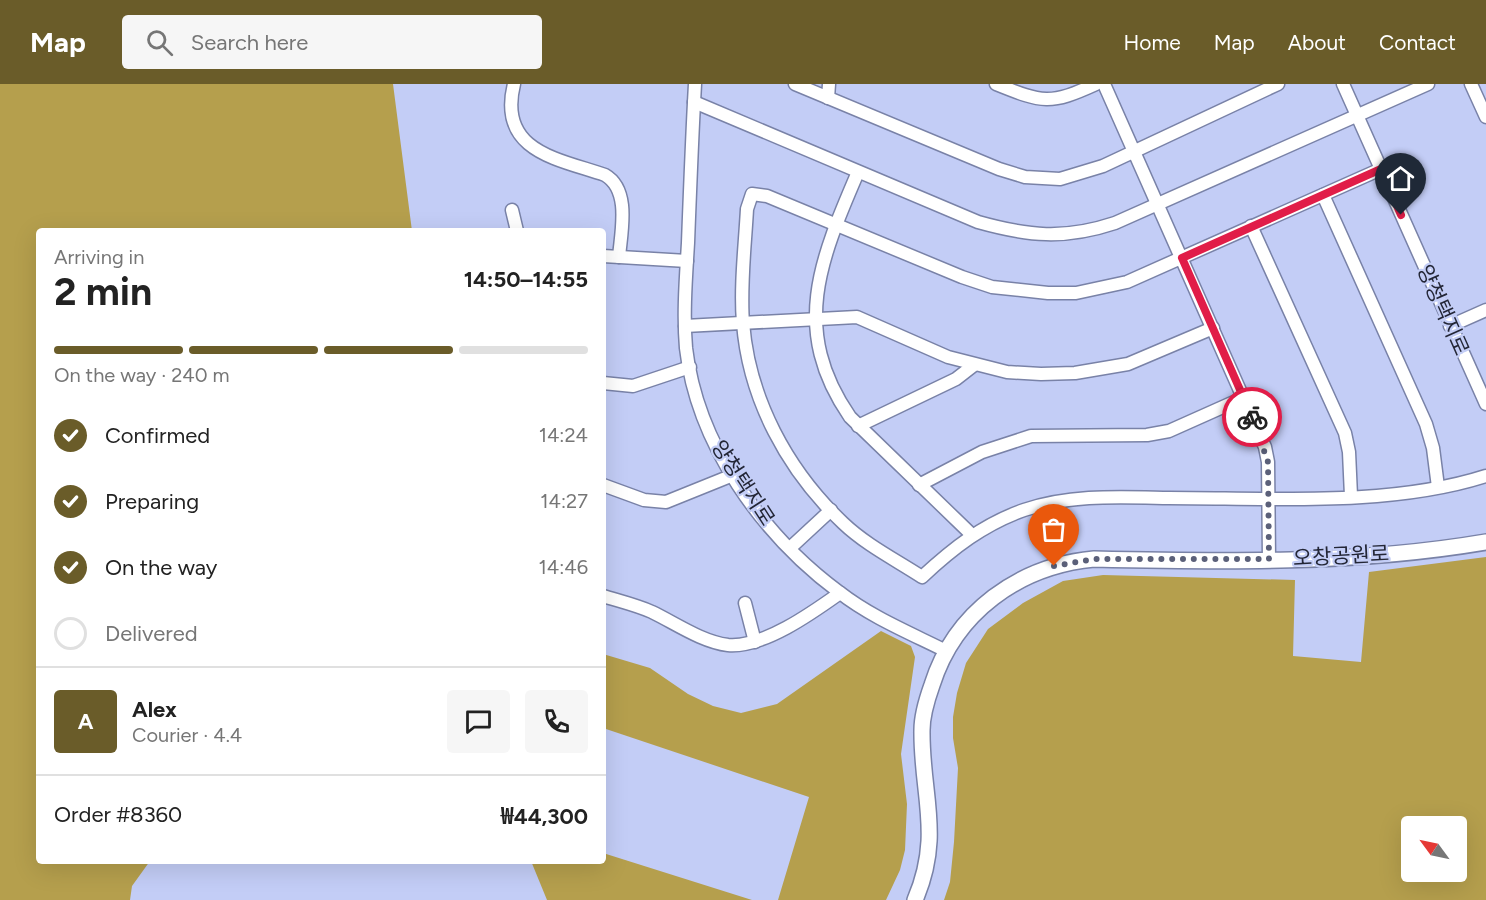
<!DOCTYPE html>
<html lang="en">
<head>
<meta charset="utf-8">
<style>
  :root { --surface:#fff; --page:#f6f6f6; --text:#222; --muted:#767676; --line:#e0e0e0; --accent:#6a5c29 }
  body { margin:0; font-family:Figtree,"Noto Sans KR",sans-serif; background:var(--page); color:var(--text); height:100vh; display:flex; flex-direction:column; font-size:22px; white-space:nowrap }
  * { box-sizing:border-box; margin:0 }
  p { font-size:20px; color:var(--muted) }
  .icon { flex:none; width:33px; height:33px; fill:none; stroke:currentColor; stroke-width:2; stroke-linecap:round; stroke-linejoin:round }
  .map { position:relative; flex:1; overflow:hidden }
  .drawer { position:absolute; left:36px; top:144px; width:570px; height:636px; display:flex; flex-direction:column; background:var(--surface); border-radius:6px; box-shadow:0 6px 24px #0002 }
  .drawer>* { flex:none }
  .needle { width:39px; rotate:303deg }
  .tools { position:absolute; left:1401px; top:732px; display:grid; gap:12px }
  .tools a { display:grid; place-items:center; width:66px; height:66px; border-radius:6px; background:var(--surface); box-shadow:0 6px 24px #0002; font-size:30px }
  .pin { position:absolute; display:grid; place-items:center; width:51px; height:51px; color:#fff; margin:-62px -26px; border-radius:50% 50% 50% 0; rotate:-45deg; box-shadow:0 0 6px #0007 }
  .pin .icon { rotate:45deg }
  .courier { position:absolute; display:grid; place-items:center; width:60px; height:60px; margin:-30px; border:4px solid #e11d48; border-radius:50%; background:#fff; color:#222; box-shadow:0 2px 8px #0007 }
  .overview em { font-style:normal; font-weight:700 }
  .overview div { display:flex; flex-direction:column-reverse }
  .overview { display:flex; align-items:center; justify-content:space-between; height:102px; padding:0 18px }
  h1 { font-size:39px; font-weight:700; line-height:45px }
  .bar { display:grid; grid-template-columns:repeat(4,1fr); gap:9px 6px; align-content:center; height:72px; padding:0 18px }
  .bar i { height:8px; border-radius:4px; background:var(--line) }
  .bar .current { background:var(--accent) }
  .bar p { grid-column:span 4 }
  .line { display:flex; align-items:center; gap:15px; padding:0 18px; border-top:2px solid var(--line) }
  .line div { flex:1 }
  .round { display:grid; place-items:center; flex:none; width:63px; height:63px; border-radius:6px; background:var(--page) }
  ol { padding:0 18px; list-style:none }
  li { display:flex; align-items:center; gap:18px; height:66px }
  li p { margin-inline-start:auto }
  li .icon { padding:6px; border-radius:50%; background:var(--accent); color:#fff; stroke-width:4 }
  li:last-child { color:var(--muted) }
  li i { width:33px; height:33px; border:3px solid var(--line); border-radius:50% }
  header { display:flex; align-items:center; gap:36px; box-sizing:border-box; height:84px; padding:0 30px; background:var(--accent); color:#fff }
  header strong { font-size:28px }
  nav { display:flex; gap:33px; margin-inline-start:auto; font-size:21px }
  .search { width:420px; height:54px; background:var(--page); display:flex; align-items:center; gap:15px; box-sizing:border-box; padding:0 21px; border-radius:6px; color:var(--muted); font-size:22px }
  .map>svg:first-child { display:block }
  .green { fill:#b59f4d; fill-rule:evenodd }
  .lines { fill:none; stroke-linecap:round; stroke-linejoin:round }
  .minor-casing { stroke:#7982a7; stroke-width:15 }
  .tertiary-casing { stroke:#7982a7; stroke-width:18 }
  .minor { stroke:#fff; stroke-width:12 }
  .tertiary { stroke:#fff; stroke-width:15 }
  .done { stroke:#5b6079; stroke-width:6; stroke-dasharray:0 10.8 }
  .route { stroke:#e11d48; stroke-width:8 }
  .labels { text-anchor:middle; stroke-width:4.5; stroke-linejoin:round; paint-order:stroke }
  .street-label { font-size:21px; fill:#232636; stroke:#c3cdf6 }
</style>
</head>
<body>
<header>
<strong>Map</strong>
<div class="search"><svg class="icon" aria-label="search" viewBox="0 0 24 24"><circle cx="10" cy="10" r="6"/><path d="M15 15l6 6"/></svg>Search here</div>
<nav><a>Home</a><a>Map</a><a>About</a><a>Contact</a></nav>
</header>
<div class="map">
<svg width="1486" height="816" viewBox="0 0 1486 816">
  <rect width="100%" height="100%" fill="#c3cdf6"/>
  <!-- green -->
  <g class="green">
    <path d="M0 0H393L412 147H39V777H150L132 802 130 816H0Z"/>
    <path d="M1486 473V816H944L950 798 954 758 958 684 953 654V633L957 609 966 579 988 545 1023 519 1063 497 1103 491 1295 496 1293 572 1361 578 1369 488ZM1456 742V788H1412V742Z"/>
    <path d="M881 547 911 562 915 573 901 670 907 720 905 766 900 786 886 816H778L809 713 603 644V570L650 584 688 610 713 622 741 629 777 620Z"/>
    <path d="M603 769 752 816H547L531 777H603Z"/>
  </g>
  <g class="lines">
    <!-- minor casing -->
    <g class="minor-casing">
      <g id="minor">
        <path d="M514 0C497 68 559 75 605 91 631 106 621 148 619 173"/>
        <path d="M695 0C692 53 690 106 688 159 686 193 683 229 686 264 697 360 762 451 839 508 871 533 910 549 946 567"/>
        <path d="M795 0 999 85 1025 93 1060 95 1103 82 1278 0"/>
        <path d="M996 0C1043 19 1050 21 1096 0"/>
        <path d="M1104 0 1265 363 1268 378 1269 475"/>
        <path d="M1343 0 1486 320"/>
        <path d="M1471 0 1486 33"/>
        <path d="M828 14 829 0"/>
        <path d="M694 18 978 138C1028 152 1064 156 1115 139L1428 0"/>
        <path d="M1381 85 1127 198 1076 209H1048L992 203 962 193 767 112 752 110 747 125C745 162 740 202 743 239 749 315 787 386 843 439 866 461 896 476 922 493 953 464 984 440 1024 426 1071 410 1120 413 1169 414 1269 414 1390 423 1486 392"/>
        <path d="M858 88C820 176 790 246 850 333L972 451"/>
        <path d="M1323 111 1426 340 1433 364 1438 403"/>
        <path d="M512 126 517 147"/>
        <path d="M1251 142 1345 349 1349 368 1351 412"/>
        <path d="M603 172 687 177"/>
        <path d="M685 242 857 233 948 273 1007 288 1041 290 1075 289 1128 280 1213 244"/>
        <path d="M1450 242 1486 226"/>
        <path d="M603 299 633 302 690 283"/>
        <path d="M858 342 956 295 974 281"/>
        <path d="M603 401 644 416 666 418 733 391"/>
        <path d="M919 401 982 368 1031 352 1147 351 1169 347 1243 314"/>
        <path d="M790 464 831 426"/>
        <path d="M603 512C619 517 636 521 652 528 675 539 702 558 728 561 763 564 812 529 840 509"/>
        <path d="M745 519 755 558"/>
      </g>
    </g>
    <!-- tertiary casing -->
    <g class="tertiary-casing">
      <path id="tertiary" d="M915 816C943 751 921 710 922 646 922 631 927 615 932 601 955 528 1019 482 1094 475 1224 478 1357 480 1486 458"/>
    </g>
    <!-- minor -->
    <use href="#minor" class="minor"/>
    <!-- tertiary -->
    <use href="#tertiary" class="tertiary"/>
  </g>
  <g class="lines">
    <!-- done -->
    <path class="done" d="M1054 482 1094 475H1269L1268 378 1252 333"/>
    <!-- route -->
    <path class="route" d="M1252 333 1182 174 1381 85 1401 131"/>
  </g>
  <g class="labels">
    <!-- street labels -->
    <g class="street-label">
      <text transform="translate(1443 226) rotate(66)" y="7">양청택지로</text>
      <text transform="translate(743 399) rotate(57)" y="7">양청택지로</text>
      <text transform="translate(1341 472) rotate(-3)" y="7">오창공원로</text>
    </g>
  </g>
</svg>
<div class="tools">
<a><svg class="needle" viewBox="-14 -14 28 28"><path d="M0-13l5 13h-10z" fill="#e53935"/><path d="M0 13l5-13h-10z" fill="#767676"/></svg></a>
</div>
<div class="pin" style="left:1054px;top:482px;background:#ea580c"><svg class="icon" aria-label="bag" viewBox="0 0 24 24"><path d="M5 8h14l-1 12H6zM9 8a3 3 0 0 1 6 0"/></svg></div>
<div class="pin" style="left:1401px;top:131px;background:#1f2937"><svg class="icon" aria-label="home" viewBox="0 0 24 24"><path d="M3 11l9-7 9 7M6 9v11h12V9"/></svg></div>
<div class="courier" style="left:1252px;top:333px"><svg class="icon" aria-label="bike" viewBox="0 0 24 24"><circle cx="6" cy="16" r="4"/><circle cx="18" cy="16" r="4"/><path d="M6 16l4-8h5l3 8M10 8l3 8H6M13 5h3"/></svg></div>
<section class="drawer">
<div class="overview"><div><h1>2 min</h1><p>Arriving in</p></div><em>14:50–14:55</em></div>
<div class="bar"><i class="current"></i><i class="current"></i><i class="current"></i><i></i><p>On the way · 240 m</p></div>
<ol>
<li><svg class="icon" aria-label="check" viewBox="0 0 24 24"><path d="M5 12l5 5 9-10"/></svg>Confirmed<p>14:24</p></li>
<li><svg class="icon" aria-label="check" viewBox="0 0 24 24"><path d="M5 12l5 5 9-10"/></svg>Preparing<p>14:27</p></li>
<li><svg class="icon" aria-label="check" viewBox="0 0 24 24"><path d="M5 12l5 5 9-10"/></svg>On the way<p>14:46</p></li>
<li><i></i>Delivered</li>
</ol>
<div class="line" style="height:108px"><b class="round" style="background:var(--accent);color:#fff">A</b><div><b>Alex</b><p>Courier · 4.4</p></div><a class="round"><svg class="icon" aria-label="chat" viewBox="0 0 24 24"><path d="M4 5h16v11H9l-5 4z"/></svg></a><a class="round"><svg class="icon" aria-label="phone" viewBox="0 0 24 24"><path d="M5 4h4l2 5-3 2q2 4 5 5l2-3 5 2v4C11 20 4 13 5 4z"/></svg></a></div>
<div class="line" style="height:78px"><div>Order #8360</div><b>₩44,300</b></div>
</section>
</div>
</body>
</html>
